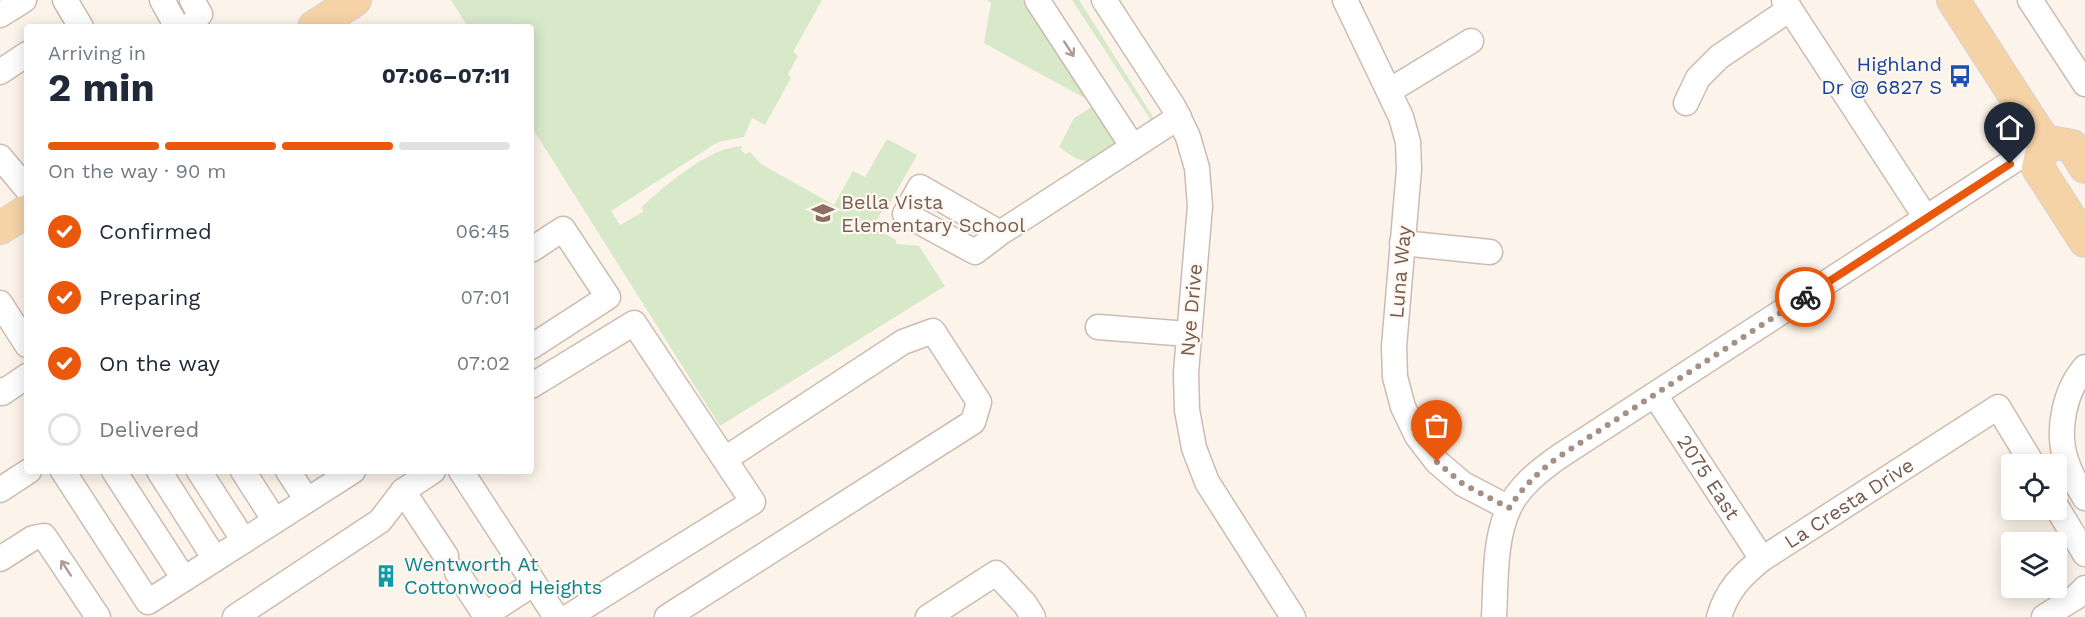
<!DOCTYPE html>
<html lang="en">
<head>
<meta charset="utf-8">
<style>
  :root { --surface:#fff; --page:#f2f2f3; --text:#1f2937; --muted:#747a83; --line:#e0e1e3; --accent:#ea580c }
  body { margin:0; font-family:"Work Sans",sans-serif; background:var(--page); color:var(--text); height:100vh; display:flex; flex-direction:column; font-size:22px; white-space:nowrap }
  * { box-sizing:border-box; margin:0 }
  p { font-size:20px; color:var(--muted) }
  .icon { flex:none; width:33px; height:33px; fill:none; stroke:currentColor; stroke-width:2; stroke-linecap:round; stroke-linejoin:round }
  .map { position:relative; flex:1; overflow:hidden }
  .drawer { position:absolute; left:24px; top:24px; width:510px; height:450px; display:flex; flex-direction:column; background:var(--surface); border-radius:6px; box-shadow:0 3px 15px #0003 }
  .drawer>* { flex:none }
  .fabs { position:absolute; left:2001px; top:454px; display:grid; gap:12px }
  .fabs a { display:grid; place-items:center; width:66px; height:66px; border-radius:6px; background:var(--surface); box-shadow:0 3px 15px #0003; font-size:30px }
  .pin { position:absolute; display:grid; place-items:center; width:51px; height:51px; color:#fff; margin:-62px -26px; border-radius:50% 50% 50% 0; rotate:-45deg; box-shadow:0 0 6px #0007 }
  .pin .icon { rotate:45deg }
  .courier { position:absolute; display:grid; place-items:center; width:60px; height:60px; margin:-30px; border:4px solid #ea580c; border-radius:50%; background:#fff; color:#222; box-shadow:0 2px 8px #0007 }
  .headline em { font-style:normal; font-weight:700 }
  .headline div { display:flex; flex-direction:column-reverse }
  .headline { display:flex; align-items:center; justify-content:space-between; height:102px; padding:0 24px }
  h1 { font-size:39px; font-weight:700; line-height:45px }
  .bar { display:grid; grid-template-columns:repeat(4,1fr); gap:9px 6px; align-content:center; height:72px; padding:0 24px }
  .bar i { height:8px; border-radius:4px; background:var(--line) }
  .bar .selected { background:var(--accent) }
  .bar p { grid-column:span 4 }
  ol { padding:0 24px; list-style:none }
  li { display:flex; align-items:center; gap:18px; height:66px }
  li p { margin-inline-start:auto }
  li .icon { padding:6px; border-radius:50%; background:var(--accent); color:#fff; stroke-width:4 }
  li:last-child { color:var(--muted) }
  li i { width:33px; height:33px; border:3px solid var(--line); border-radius:50% }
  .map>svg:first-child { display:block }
  .green { fill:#d8e9c9 }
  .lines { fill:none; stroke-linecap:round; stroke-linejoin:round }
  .minor-casing { stroke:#cebbb0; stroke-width:27 }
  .major-casing { stroke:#d9d1cd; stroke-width:34 }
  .minor { stroke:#fff; stroke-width:24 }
  .major { stroke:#f6d3a7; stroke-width:32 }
  .oneway { stroke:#ad9c95 }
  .done { stroke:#a59085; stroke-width:6; stroke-dasharray:0 10.8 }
  .route { stroke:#ea580c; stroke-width:8 }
  .labels { text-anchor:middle; stroke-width:4.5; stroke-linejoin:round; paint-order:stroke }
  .transit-label { font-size:20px; fill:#164399; stroke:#fef8f1; text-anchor:end }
  .education-label { font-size:20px; fill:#785e54; stroke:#fef8f1; text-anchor:start }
  .street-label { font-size:20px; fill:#765a4e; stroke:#fef8f1 }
  .culture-label { font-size:20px; fill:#0d838f; stroke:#fef8f1; text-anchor:start }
</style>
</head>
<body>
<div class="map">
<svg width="2085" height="617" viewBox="0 0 2085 617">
  <rect width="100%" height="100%" fill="#fcf4ea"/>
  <!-- green -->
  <g class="green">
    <path d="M451 0H822L793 52 798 56 788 74 791 78 765 125 752 118 744 137 718 142 611 211 620 225 643 212 642 207C665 185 710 147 742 146L741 150 745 154 750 152 761 164 834 205 853 171 865 177 887 139 917 155 885 212 882 211 873 227 896 240V244L919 246 945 286 720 426 531 126V27H468Z"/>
    <path d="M987 0H1023L1088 100 984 43 991 3Z"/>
    <path d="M1072 0H1079L1155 120 1152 122Z"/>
    <path d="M1090 108H1093L1116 143C1110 152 1092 164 1081 160 1073 158 1065 151 1059 147L1074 118Z"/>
  </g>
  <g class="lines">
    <!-- minor casing -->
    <g class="minor-casing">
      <g id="minor">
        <path d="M65 0 81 27"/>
        <path d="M162 0 177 27"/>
        <path d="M1037 0 1133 147"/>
        <path d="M1104 0 1173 106 1188 137 1197 168 1200 206 1186 373 1187 410 1194 448 1207 482 1293 617"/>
        <path d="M1345 0 1401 117 1408 142 1409 169 1394 347 1395 377 1403 407 1417 436 1437 462 1463 484 1509 508"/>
        <path d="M1784 0 1926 218"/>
        <path d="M2030 0 2085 84"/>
        <path d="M0 15 24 0"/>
        <path d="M190 27 200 14 192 0"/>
        <path d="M0 72 27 54"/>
        <path d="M1389 91 1471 41"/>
        <path d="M1686 103 1698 78 1719 57 1790 9"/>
        <path d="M0 157 27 189"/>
        <path d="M1000 233 920 187 905 214 975 252 1000 233 1179 117"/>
        <path d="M1402 243 1490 252"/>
        <path d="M531 250 563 229 608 297 531 347"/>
        <path d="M0 303 27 345"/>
        <path d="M1098 327 1188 334"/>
        <path d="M2085 367C2065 390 2056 430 2066 460 2070 473 2078 487 2085 498"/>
        <path d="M531 386 634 323 753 502 568 617"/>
        <path d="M0 390 2 393 27 376"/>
        <path id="s1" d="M1655 395 1762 559"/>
        <path d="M63 471 148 602 353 471"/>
        <path d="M114 471 184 579"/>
        <path d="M159 471 215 559"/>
        <path d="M199 471 244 541"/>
        <path d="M243 471 275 521"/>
        <path d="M288 471 307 500"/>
        <path d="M433 471 403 491 446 556"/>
        <path d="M461 471 556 617"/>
        <path d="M0 490 29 471"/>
        <path d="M2056 506 2085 554"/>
        <path d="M0 559 33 538 44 536 98 617"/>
        <path d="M457 572 485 615 533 584"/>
        <path d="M235 617 380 521 403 491"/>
        <path d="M667 617 973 422 979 402 933 331 903 342 725 459"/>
        <path d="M928 617 996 573 1025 604 1033 617"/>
        <path d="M1494 617C1496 582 1494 542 1508 510 1518 487 1540 470 1560 456L2044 141"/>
        <path id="s2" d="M1719 617C1727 590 1741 576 1762 559L1998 407 2033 465"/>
        <path d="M2044 617 2076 597 2085 588"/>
      </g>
    </g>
    <!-- major casing -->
    <g class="major-casing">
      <g id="major">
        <path d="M1953 0 2044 141 2038 168 2085 241"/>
        <path d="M314 27 355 0"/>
        <path d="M2044 141 2072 146 2085 167"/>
        <path d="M0 228 27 211"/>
      </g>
    </g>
    <!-- minor -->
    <use href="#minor" class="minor"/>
    <!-- major -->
    <use href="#major" class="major"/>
  </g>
  <!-- one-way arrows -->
  <defs><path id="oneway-shaft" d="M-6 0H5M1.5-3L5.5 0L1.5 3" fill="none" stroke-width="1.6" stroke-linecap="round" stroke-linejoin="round" transform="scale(1.5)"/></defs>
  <g class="oneway">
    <use href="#oneway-shaft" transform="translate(1069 49) rotate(57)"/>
    <use href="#oneway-shaft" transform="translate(66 568) rotate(-123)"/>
  </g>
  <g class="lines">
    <!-- done -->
    <path class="done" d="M1437 462 1463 484 1509 508C1523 487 1539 471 1560 456L1805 297"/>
    <!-- route -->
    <path class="route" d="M1805 297 2010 164"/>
  </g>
  <!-- icons -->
  <defs>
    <g id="bus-bare" transform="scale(1.8)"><path d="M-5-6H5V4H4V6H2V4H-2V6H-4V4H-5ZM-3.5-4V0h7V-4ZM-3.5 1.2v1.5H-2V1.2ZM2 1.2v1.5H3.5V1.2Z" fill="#1a4fb4" stroke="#fef8f1" stroke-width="2.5" paint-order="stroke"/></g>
    <g id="school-bare" transform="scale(1.8)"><path d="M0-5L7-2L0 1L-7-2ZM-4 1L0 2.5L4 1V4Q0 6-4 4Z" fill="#8d6e63" stroke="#fef8f1" stroke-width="2.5" paint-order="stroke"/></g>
    <g id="building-bare" transform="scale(1.8)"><path d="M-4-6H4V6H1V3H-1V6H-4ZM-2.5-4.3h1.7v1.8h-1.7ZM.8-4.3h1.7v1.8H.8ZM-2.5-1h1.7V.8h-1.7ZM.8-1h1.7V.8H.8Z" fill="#0f9aa8" stroke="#fef8f1" stroke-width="2.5" paint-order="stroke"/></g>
  </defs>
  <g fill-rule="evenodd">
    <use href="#bus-bare" x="1960" y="76"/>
    <use href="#school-bare" x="823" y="213"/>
    <use href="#building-bare" x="386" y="576"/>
  </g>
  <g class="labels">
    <!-- transit labels -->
    <g class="transit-label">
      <text x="1942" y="71">Highland<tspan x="1942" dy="23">Dr @ 6827 S</tspan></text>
    </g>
    <!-- education labels -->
    <g class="education-label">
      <text x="841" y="209">Bella Vista<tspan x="841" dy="23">Elementary School</tspan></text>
    </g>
    <!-- street labels -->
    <g class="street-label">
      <text transform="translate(1400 272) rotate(-85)" y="7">Luna Way</text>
      <text transform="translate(1191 310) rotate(-85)" y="7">Nye Drive</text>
      <text dy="7" stroke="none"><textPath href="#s1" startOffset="98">2075 East</textPath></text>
      <text dy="7" stroke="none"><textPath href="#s2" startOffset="177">La Cresta Drive</textPath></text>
    </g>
    <!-- culture labels -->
    <g class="culture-label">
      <text x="404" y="571">Wentworth At<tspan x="404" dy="23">Cottonwood Heights</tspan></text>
    </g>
  </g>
</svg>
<div class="fabs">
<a><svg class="icon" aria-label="locate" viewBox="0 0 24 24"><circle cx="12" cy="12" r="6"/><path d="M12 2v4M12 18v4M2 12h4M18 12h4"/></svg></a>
<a><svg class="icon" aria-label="layers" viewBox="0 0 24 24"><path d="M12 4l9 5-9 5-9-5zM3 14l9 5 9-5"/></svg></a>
</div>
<div class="pin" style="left:1437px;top:462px;background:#ea580c"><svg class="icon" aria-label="bag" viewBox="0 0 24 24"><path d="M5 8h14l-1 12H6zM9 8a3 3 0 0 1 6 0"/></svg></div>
<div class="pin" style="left:2010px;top:164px;background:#1f2937"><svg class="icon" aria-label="home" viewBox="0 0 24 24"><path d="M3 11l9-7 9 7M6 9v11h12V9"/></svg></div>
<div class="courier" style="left:1805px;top:297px"><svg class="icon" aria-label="bike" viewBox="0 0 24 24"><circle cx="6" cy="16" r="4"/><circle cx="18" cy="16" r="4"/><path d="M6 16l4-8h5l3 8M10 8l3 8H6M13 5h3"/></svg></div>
<section class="drawer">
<div class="headline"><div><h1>2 min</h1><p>Arriving in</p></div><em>07:06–07:11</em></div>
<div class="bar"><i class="selected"></i><i class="selected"></i><i class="selected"></i><i></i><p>On the way · 90 m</p></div>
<ol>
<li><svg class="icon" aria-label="check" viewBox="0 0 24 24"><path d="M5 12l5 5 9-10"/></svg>Confirmed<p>06:45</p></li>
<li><svg class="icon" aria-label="check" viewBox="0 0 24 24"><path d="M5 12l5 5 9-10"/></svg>Preparing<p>07:01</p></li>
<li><svg class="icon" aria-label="check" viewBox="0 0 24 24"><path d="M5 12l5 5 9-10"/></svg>On the way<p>07:02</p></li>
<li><i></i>Delivered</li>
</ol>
</section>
</div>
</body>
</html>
